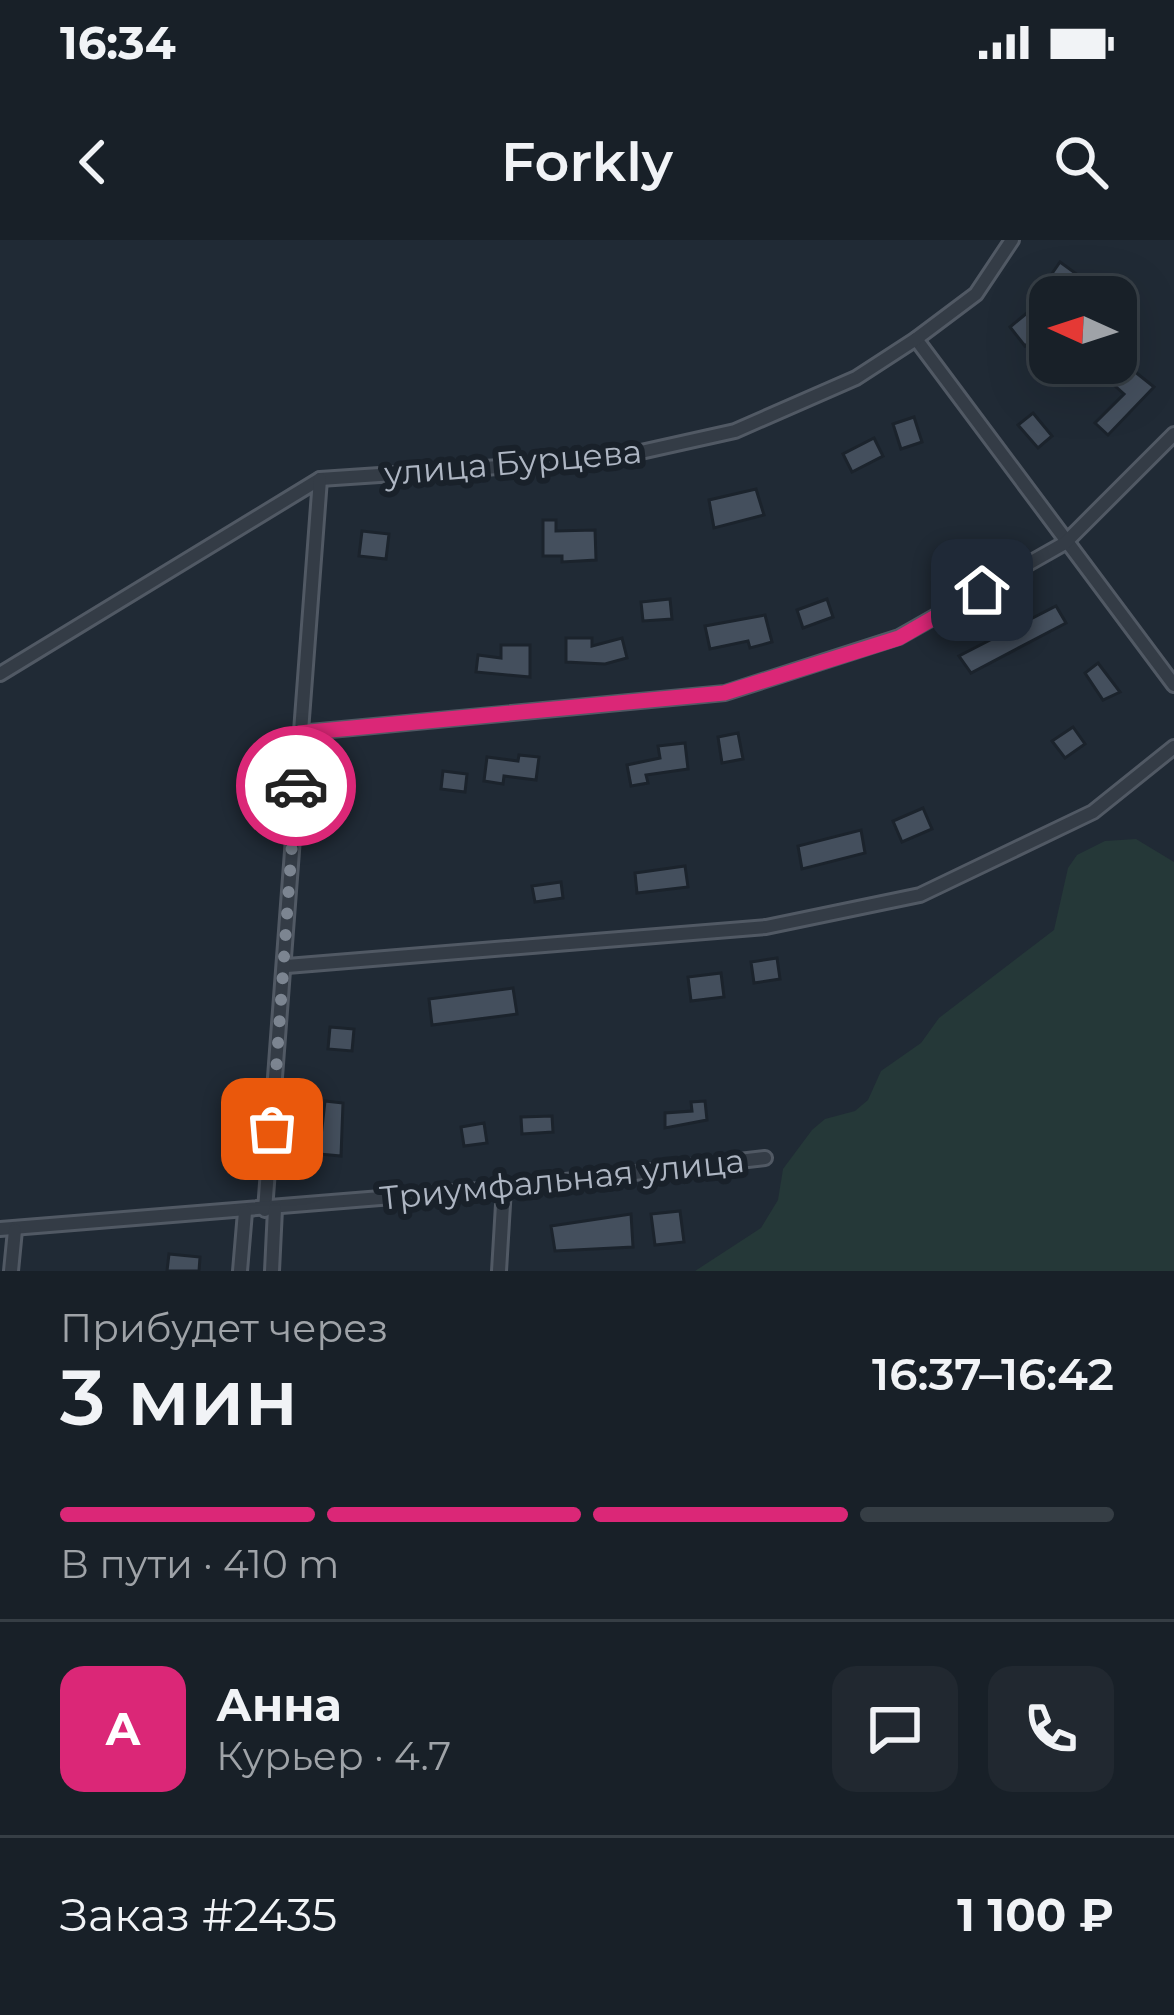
<!DOCTYPE html>
<html lang="ru">
<head>
<meta charset="utf-8">
<style>
  :root { --surface:#182028; --page:#212830; --text:#f1f3f6; --muted:#9fa3a8; --line:#363e45; --accent:#db2777 }
  body { margin:0; font-family:Montserrat,sans-serif; background:var(--page); color:var(--text); height:100vh; display:flex; flex-direction:column; font-size:45px; white-space:nowrap }
  * { box-sizing:border-box; margin:0 }
  p { font-size:39px; color:var(--muted) }
  .icon { flex:none; width:66px; height:66px; fill:none; stroke:currentColor; stroke-width:2; stroke-linecap:round; stroke-linejoin:round }
  .map { position:relative; height:1031px; overflow:hidden }
  .details { display:flex; flex-direction:column; background:var(--surface); flex:1 }
  .details>* { flex:none }
  .needle { width:78px; rotate:273deg }
  .buttons { position:absolute; left:1029px; top:36px; display:grid; gap:24px }
  .buttons a { display:grid; place-items:center; width:108px; height:108px; border-radius:24px; background:var(--surface); box-shadow:0 12px 48px #0002,0 0 0 3px var(--line); font-size:60px }
  .pin { position:absolute; display:grid; place-items:center; width:102px; height:102px; color:#fff; margin:-51px; border-radius:24px; box-shadow:0 6px 18px #0006 }
  .courier { position:absolute; display:grid; place-items:center; width:120px; height:120px; margin:-60px; border:9px solid #db2777; border-radius:50%; background:#fff; color:#222; box-shadow:0 3px 15px #0007 }
  .headline em { font-style:normal; font-weight:600 }
  .headline div { display:flex; flex-direction:column-reverse }
  .headline { display:flex; align-items:center; justify-content:space-between; height:204px; padding:0 60px }
  h1 { font-size:78px; font-weight:600; line-height:90px }
  .bar { display:grid; grid-template-columns:repeat(4,1fr); gap:18px 12px; align-content:center; height:144px; padding:0 60px }
  .bar i { height:15px; border-radius:9px; background:var(--line) }
  .bar .current { background:var(--accent) }
  .bar p { grid-column:span 4 }
  .line { display:flex; align-items:center; gap:30px; padding:0 60px; border-top:3px solid var(--line) }
  .line div { flex:1 }
  .round { display:grid; place-items:center; flex:none; width:126px; height:126px; border-radius:24px; background:var(--page) }
  .status { display:flex; justify-content:space-between; align-items:center; height:84px; padding:0 60px; background:var(--surface); direction:ltr }
  .status svg { height:33px; fill:currentColor }
  header { display:flex; justify-content:space-between; align-items:center; height:156px; padding:0 60px; background:var(--surface); font-size:54px; font-weight:600 }
  .map>svg:first-child { display:block }
  .green { fill:#253838 }
  .building { fill:#444f5d; stroke:#1b232c; stroke-width:3 }
  .lines { fill:none; stroke-linecap:round; stroke-linejoin:round }
  .minor-casing { stroke:#515964; stroke-width:18 }
  .minor { stroke:#343c46; stroke-width:12 }
  .done { stroke:#7c8591; stroke-width:12; stroke-dasharray:0 21.6 }
  .route { stroke:#db2777; stroke-width:15 }
  .labels { text-anchor:middle; stroke-width:12; stroke-linejoin:round; paint-order:stroke }
  .street-label { font-size:33px; fill:#aeb6c3; stroke:#19212a }
</style>
</head>
<body>
<div class="status"><b>16:34</b><svg viewBox="0 0 49 12"><path d="M0 12V9h3v3zM5 12V6h3v6zM10 12V3h3v9zM15 12V0h3v12zM26 1h20v11H26zM47 4h2v5h-2z"/></svg></div>
<header><svg class="icon" aria-label="back" viewBox="0 0 24 24"><path d="M15 5l-7 7 7 7"/></svg>Forkly<svg class="icon" aria-label="search" viewBox="0 0 24 24"><circle cx="10" cy="10" r="6"/><path d="M15 15l6 6"/></svg></header>
<div class="map">
<svg width="1174" height="1031" viewBox="0 0 1174 1031">
  <rect width="100%" height="100%" fill="#202a35"/>
  <!-- green -->
  <path class="green" d="M1136 599 1174 622V1031H695L761 988 778 960 783 929 812 890 825 879 855 871 868 860 881 831 921 803 939 778 1054 690 1068 628 1077 615 1105 601Z"/>
  <!-- building -->
  <g class="building">
    <path d="M1060 22 1082 38 1069 57H1055L1042 48Z"/>
    <path d="M1027 73 1042 92 1025 106 1010 87Z"/>
    <path d="M1129 127 1154 147 1108 195 1095 183 1124 154 1114 145Z"/>
    <path d="M1033 173 1052 196 1038 208 1018 185Z"/>
    <path d="M914 177 922 202 901 209 893 184Z"/>
    <path d="M874 198 883 216 852 232 843 214Z"/>
    <path d="M756 249 764 275 714 288 709 260Z"/>
    <path d="M543 280H556V291L595 290 596 320 562 322V316H543Z"/>
    <path d="M362 291 389 294 386 319 359 316Z"/>
    <path d="M670 359 672 379 643 381 641 362Z"/>
    <path d="M827 359 833 377 803 388 797 370Z"/>
    <path d="M1056 366 1066 383 971 433 959 416Z"/>
    <path d="M765 375 772 402 750 408 748 401 710 409 705 386Z"/>
    <path d="M566 398H592V406L622 398 627 418 605 424 566 422Z"/>
    <path d="M501 405H530V437L476 432 478 415 501 418Z"/>
    <path d="M1098 423 1120 452 1103 460 1085 433Z"/>
    <path d="M1073 487 1085 504 1065 518 1052 501Z"/>
    <path d="M738 493 743 519 722 523 718 497Z"/>
    <path d="M685 503 688 529 646 535 648 543 631 546 627 525 660 518 658 506Z"/>
    <path d="M519 515 539 517 536 540 504 536 503 544 484 541 487 517 518 521Z"/>
    <path d="M443 531 467 534 465 552 441 549Z"/>
    <path d="M923 568 932 589 902 602 893 581Z"/>
    <path d="M861 590 865 613 802 629 798 606Z"/>
    <path d="M685 626 688 647 637 653 635 633Z"/>
    <path d="M561 642 563 658 535 662 532 646Z"/>
    <path d="M777 718 780 739 754 743 751 722Z"/>
    <path d="M721 733 724 757 691 761 688 737Z"/>
    <path d="M513 748 517 774 432 785 429 759Z"/>
    <path d="M330 787 354 789 352 811 328 809Z"/>
    <path d="M325 861 343 863 341 916 319 914Z"/>
    <path d="M705 861 707 880 665 888V873L692 871 691 862Z"/>
    <path d="M552 876 553 892 522 894 521 877Z"/>
    <path d="M484 883 487 903 464 906 461 887Z"/>
    <path d="M680 971 684 1002 655 1005 651 974Z"/>
    <path d="M631 974 633 1007 555 1011 551 986Z"/>
    <path d="M169 1014 200 1017 199 1031H167Z"/>
  </g>
  <g class="lines">
    <!-- minor casing -->
    <g class="minor-casing">
      <g id="minor">
        <path d="M916 99 1174 445"/>
        <path d="M0 434 320 239 605 220 735 191 856 138 916 99 976 54 1012 0"/>
        <path d="M299 493 725 453 899 397 1065 303 1174 194"/>
        <path d="M287 726 766 687 920 655 1093 572 1174 507"/>
        <path d="M265 970 320 239"/>
        <path d="M0 989 504 948 765 918"/>
        <path d="M11 1031 15 990"/>
        <path d="M240 1031 245 972"/>
        <path d="M272 1031 275 969"/>
        <path d="M499 1031 504 948"/>
      </g>
    </g>
    <!-- minor -->
    <use href="#minor" class="minor"/>
  </g>
  <g class="lines">
    <!-- done -->
    <path class="done" d="M272 889 296 546"/>
    <!-- route -->
    <path class="route" d="M296 546 299 493 724 453 899 398 982 350"/>
  </g>
  <g class="labels">
    <!-- street labels -->
    <g class="street-label">
      <text transform="translate(513 222) rotate(-5)" y="12">улица Бурцева</text>
      <text transform="translate(562 939) rotate(-6)" y="12">Триумфальная улица</text>
    </g>
  </g>
</svg>
<div class="buttons">
<a><svg class="needle" viewBox="-14 -14 28 28"><path d="M0-13l5 13h-10z" fill="#e53935"/><path d="M0 13l5-13h-10z" fill="#9fa3a8"/></svg></a>
</div>
<div class="pin" style="left:272px;top:889px;background:#ea580c"><svg class="icon" aria-label="bag" viewBox="0 0 24 24"><path d="M5 8h14l-1 12H6zM9 8a3 3 0 0 1 6 0"/></svg></div>
<div class="pin" style="left:982px;top:350px;background:#1f2937"><svg class="icon" aria-label="home" viewBox="0 0 24 24"><path d="M3 11l9-7 9 7M6 9v11h12V9"/></svg></div>
<div class="courier" style="left:296px;top:546px"><svg class="icon" aria-label="car" viewBox="0 0 24 24"><path d="M5 17H2v-5l4-1 3-4h7l3 4 3 1v5h-3M9 17h6M6 11h13"/><circle cx="7" cy="17" r="2"/><circle cx="17" cy="17" r="2"/></svg></div>
</div>
<section class="details">
<div class="headline"><div><h1>3 мин</h1><p>Прибудет через</p></div><em>16:37–16:42</em></div>
<div class="bar"><i class="current"></i><i class="current"></i><i class="current"></i><i></i><p>В пути · 410 m</p></div>
<div class="line" style="height:216px"><b class="round" style="background:var(--accent);color:#fff">А</b><div><b>Анна</b><p>Курьер · 4.7</p></div><a class="round"><svg class="icon" aria-label="chat" viewBox="0 0 24 24"><path d="M4 5h16v11H9l-5 4z"/></svg></a><a class="round"><svg class="icon" aria-label="phone" viewBox="0 0 24 24"><path d="M5 4h4l2 5-3 2q2 4 5 5l2-3 5 2v4C11 20 4 13 5 4z"/></svg></a></div>
<div class="line" style="height:156px"><div>Заказ #2435</div><b>1 100 ₽</b></div>
</section>
</body>
</html>
